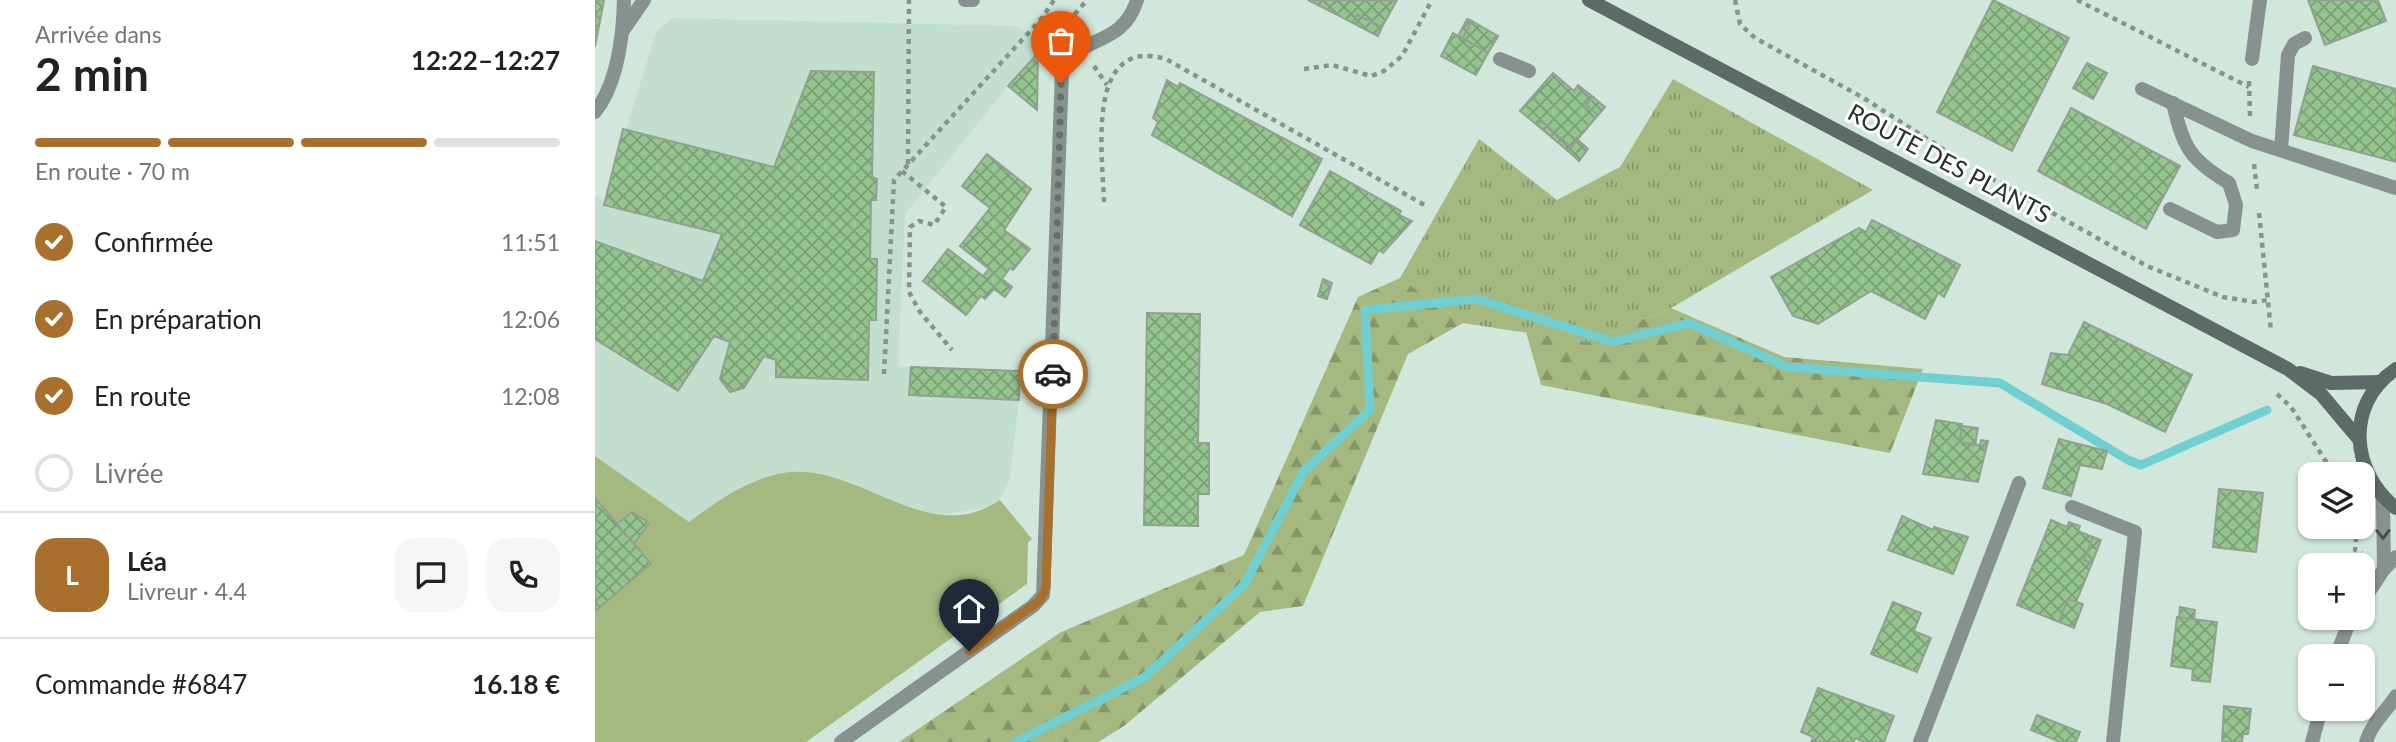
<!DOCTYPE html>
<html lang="fr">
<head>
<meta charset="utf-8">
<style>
  :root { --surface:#fff; --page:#f6f6f6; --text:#222; --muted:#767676; --line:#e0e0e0; --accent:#a8702c }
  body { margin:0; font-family:Lato,sans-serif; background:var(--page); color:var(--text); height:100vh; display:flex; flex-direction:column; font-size:26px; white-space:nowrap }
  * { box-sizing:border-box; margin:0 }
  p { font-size:23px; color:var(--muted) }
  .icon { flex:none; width:38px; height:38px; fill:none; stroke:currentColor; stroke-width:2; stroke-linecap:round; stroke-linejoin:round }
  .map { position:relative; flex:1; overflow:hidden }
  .sheet { display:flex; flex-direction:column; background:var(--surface); width:595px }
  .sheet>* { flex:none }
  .buttons { position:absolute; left:1703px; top:462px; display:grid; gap:14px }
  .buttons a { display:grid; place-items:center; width:77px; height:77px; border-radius:14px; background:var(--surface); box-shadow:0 2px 5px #0004; font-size:35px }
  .pin { position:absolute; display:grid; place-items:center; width:60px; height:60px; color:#fff; margin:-72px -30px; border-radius:50% 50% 50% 0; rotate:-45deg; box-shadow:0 0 7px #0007 }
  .pin .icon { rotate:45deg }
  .courier { position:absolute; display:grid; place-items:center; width:70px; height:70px; margin:-35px; border:5px solid #a8702c; border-radius:50%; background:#fff; color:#222; box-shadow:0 2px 9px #0007 }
  .headline em { font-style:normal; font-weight:700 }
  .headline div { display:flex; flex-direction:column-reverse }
  .headline { display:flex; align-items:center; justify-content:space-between; height:119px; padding:0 35px }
  h1 { font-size:46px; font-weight:700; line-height:52px }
  .bar { display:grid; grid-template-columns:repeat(4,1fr); gap:10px 7px; align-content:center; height:84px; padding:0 35px }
  .bar i { height:9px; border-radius:5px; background:var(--line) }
  .bar .current { background:var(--accent) }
  .bar p { grid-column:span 4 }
  .line { display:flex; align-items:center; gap:18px; padding:0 35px; border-top:2px solid var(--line) }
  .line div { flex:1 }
  .round { display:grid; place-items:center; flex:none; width:74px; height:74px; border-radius:21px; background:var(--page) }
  ol { padding:0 35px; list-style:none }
  li { display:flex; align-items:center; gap:21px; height:77px }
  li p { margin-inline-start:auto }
  li .icon { padding:7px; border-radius:50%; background:var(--accent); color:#fff; stroke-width:4 }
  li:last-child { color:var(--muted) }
  li i { width:38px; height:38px; border:4px solid var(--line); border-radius:50% }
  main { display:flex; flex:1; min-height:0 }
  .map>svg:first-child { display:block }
  .built { fill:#c2dece }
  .grass { fill:url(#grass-tufts) }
  .forest { fill:url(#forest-firs) }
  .garden { fill:#a4b880 }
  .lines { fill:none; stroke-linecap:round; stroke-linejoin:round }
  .stream { stroke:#6fcfd2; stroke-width:9 }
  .building { fill:url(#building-cross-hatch); stroke:#93a091; stroke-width:2 }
  .path { stroke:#85948c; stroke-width:4.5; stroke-dasharray:5 5; stroke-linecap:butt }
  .service { stroke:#87918f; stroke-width:14 }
  .minor { stroke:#87918f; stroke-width:14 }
  .secondary { stroke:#5d6b68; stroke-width:14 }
  .oneway { stroke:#444d4a }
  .done { stroke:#647069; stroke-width:7; stroke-dasharray:0 12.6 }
  .route { stroke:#a8702c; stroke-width:9 }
  .labels { text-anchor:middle; stroke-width:6; stroke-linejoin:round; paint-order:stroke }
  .street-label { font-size:24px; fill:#28302c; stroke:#fff }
</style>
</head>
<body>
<main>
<section class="sheet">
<div class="headline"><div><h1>2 min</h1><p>Arrivée dans</p></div><em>12:22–12:27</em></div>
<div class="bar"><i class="current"></i><i class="current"></i><i class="current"></i><i></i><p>En route · 70 m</p></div>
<ol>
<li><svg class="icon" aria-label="check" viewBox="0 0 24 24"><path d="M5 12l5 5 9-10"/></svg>Confirmée<p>11:51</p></li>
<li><svg class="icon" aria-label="check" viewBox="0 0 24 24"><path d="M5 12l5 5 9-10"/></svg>En préparation<p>12:06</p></li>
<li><svg class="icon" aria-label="check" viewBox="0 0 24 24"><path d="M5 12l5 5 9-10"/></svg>En route<p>12:08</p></li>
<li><i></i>Livrée</li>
</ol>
<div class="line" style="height:126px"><b class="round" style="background:var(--accent);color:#fff">L</b><div><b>Léa</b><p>Livreur · 4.4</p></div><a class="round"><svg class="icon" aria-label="chat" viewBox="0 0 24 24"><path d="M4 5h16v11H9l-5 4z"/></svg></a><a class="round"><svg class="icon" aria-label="phone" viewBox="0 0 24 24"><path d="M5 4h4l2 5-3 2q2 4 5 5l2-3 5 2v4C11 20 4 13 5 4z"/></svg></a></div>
<div class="line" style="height:91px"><div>Commande #6847</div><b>16.18 €</b></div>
</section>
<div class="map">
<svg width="1801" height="742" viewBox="0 0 1801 742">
  <defs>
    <pattern id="grass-tufts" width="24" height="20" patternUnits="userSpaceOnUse" patternTransform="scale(1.75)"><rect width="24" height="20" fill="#a4b880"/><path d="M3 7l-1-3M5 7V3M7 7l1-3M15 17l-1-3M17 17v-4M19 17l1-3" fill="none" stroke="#869669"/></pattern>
    <pattern id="forest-firs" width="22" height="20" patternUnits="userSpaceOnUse" patternTransform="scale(1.75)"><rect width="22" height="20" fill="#a4b880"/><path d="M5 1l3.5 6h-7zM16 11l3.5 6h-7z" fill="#869669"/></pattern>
    <pattern id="building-cross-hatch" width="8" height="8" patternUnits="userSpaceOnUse" patternTransform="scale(1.75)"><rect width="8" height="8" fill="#94c58f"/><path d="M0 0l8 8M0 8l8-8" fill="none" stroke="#79a075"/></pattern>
  </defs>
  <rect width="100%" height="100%" fill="#d2e7db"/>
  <!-- built -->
  <path class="built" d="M77 18 422 26 444 43 442 110 413 86 310 214 303 366 316 367 314 395 424 400 415 478 405 500 395 507 347 515 328 513 288 499 254 482 222 473 173 477 152 484 94 522 0 456V196L10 200 61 32Z"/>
  <!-- grass -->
  <path class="grass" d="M1078 79 1278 190 1076 308 992 342 868 323 805 278 884 139 962 200 1025 167Z"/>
  <!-- forest -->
  <g class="forest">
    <path d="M805 278 868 323 813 354 708 606 665 612 529 726 503 742H304L466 632 649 555 763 297Z"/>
    <path d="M1076 308 1189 357 1328 369 1295 453 946 385 931 332 992 342Z"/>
  </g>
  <!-- garden -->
  <path class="garden" d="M0 456 94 522C123 501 152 479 189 473 264 461 331 550 405 500L437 539 433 542 432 584 211 742H0Z"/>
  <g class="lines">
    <!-- stream -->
    <path class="stream" d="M421 742 550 677 649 585 709 471 775 410 770 310 882 299 1018 342 1094 323 1192 367 1405 383 1533 460 1546 465 1672 410"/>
  </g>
  <!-- building -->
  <g class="building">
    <path d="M0 0H9L0 47Z"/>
    <path d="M713 0H802L787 27 762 15 758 23Z"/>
    <path d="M1398 0 1474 38 1417 151 1342 112Z"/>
    <path d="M1713 0H1783L1791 21 1730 45Z"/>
    <path d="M762 15 787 27 783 36 758 23Z"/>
    <path d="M872 19 877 21 868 38 863 36Z"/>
    <path d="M877 21 903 36 893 53 868 38Z"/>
    <path d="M858 33 893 53 881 75 846 56Z"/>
    <path d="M443 53 442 110 413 86Z"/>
    <path d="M1492 63 1512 73 1498 99 1478 88Z"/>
    <path d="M1718 66 1801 89V162L1699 135Z"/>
    <path d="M216 71 279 72 277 177 282 179 281 200H276L275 259H282L281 320H274L273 380 181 377V360L169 356 149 388 135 392 125 379 135 342 119 336 83 391 0 339V241L108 281 127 234 9 205 28 129 179 167Z"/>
    <path d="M958 73 979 91 983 85 998 97 991 105 1003 115 976 147 946 121 942 125 925 111Z"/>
    <path d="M572 80 583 87 585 83 727 159 697 216 557 135 563 122 558 118Z"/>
    <path d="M998 97 1010 107 1003 115 991 105Z"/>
    <path d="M1476 108 1585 166 1551 229 1443 171Z"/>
    <path d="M946 121 976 147 973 151 942 125Z"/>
    <path d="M983 140 993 149 984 161 973 151Z"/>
    <path d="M392 154 436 189 409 230 435 249 418 270 415 268 407 279 417 287 410 297 399 289 390 299 386 296 371 315 328 281 353 249 388 276 394 269 365 246 395 208 367 186Z"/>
    <path d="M735 171 806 211 804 215 817 221 788 253 784 250 776 264 705 225Z"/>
    <path d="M1277 220 1365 265 1349 297 1343 293 1330 319 1276 291 1223 324 1198 316 1176 277 1264 228 1271 232Z"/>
    <path d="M728 279 737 283 732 299 723 296Z"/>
    <path d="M552 313 605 314 603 443H614V494H603V526L549 525Z"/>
    <path d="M1489 322 1597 375 1570 432 1512 404 1447 384 1456 353 1473 355Z"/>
    <path d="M316 367 425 371 424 400 314 395Z"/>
    <path d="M1341 420 1367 424 1365 442 1385 445 1386 440 1393 441 1383 482 1328 474Z"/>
    <path d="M1367 426 1383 428 1380 445 1365 442Z"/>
    <path d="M1464 439 1512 451 1507 469 1485 465 1476 496 1448 488Z"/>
    <path d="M1624 489 1668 493 1661 552 1618 547Z"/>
    <path d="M0 498 56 564 0 611Z"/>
    <path d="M37 512 54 523 39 544 22 524Z"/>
    <path d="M1307 516 1338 530 1339 527 1373 537 1358 574 1293 550Z"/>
    <path d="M1456 520 1472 527 1474 522 1485 526 1483 531 1498 537 1489 560 1497 563 1489 583 1481 602 1473 599 1464 622 1422 605Z"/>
    <path d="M1498 537 1506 540 1497 563 1489 560Z"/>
    <path d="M1719 558 1734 563 1733 565H1717Z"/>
    <path d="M1473 599 1488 604 1479 628 1464 622Z"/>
    <path d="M1298 602 1326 613 1319 631 1336 638 1322 672 1276 654Z"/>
    <path d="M1585 607 1600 610 1599 620 1584 618Z"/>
    <path d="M1582 617 1622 622 1615 682 1597 680 1598 669 1576 666Z"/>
    <path d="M1223 688 1299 716 1289 742H1269L1260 738 1259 742H1216L1218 737 1206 732Z"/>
    <path d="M1629 706 1656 709 1653 734H1648L1647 742H1627Z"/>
    <path d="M1442 715 1485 732 1481 742H1465L1436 730Z"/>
  </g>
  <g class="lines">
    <!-- path -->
    <g class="path">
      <path d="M1140 0 1145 24 1160 38 1267 97 1376 167 1552 266 1628 297 1659 302 1673 300"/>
      <path d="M1482 0 1654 87"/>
      <path d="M447 18 473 22 477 32"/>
      <path d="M473 22 492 0"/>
      <path d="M499 66 512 85"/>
      <path d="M709 69 737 65 776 76 789 71 807 56 837 0"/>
      <path d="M1654 81 1655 117"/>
      <path d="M313 164 314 0"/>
      <path d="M1659 164 1662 190"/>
      <path d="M307 171 351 207 339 225 324 221 315 227 314 292 325 312 357 350"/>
      <path d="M509 202C508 157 489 35 571 59L833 207"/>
      <path d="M1664 213 1676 331"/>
      <path d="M289 374 299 180 447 18 459 0"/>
      <path d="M1682 394 1696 407 1739 474"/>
      <path d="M1762 527 1760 550 1767 553"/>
    </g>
    <!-- service -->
    <g class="service">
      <path d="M370 0H378"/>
      <path d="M29 29 49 0"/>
      <path d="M1547 89 1657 141 1801 188"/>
      <path d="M0 112C23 83 28 35 29 0"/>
      <path d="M1686 150 1693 55 1699 44 1710 38"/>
      <path d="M1575 209 1622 232 1638 230 1641 205 1634 183C1595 160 1588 147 1578 103"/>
      <path d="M1477 507 1540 532 1518 742"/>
      <path d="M1771 742C1776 724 1790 713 1801 696"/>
    </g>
    <!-- minor -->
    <g class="minor">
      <path d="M905 59 934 71"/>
      <path d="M1657 59 1665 0"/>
      <path d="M1788 498 1789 569"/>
      <path d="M1768 601 1789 569 1801 557"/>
      <path d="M1741 656 1756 618"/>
      <path d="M246 742 438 606 448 595 467 71C482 34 527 49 542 0"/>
      <path d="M1325 742 1424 483"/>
      <path d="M1717 742 1726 709"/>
    </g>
    <!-- secondary -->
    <g class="secondary">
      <path d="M994 0 1693 369 1726 394 1763 438"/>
      <path d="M1801 369C1749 404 1756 473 1801 508"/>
      <path d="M1705 373 1736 383 1786 382"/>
    </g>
  </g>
  <!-- one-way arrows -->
  <defs><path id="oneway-chevron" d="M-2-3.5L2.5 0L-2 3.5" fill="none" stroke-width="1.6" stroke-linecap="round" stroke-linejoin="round" transform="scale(1.75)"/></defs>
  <use class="oneway" href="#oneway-chevron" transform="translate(1788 534) rotate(89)"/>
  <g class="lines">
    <!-- done -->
    <path class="done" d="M458 374 466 83"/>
    <!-- route -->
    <path class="route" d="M374 651 444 601 451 588 458 374"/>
  </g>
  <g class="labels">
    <!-- street labels -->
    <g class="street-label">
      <text transform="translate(1354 164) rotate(28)" y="8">ROUTE DES PLANTS</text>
    </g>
  </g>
</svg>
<div class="buttons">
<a><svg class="icon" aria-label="layers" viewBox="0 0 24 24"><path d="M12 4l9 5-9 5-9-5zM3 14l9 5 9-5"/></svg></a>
<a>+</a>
<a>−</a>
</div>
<div class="pin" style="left:466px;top:83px;background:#ea580c"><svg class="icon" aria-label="bag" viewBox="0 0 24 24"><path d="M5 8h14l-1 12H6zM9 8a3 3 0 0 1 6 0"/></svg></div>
<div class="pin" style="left:374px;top:651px;background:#1f2937"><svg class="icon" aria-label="home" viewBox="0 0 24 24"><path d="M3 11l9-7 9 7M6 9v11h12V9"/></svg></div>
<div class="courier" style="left:458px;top:374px"><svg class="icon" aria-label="car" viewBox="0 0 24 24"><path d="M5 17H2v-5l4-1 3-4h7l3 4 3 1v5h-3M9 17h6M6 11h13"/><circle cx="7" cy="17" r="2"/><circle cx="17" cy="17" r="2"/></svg></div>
</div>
</main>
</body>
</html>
